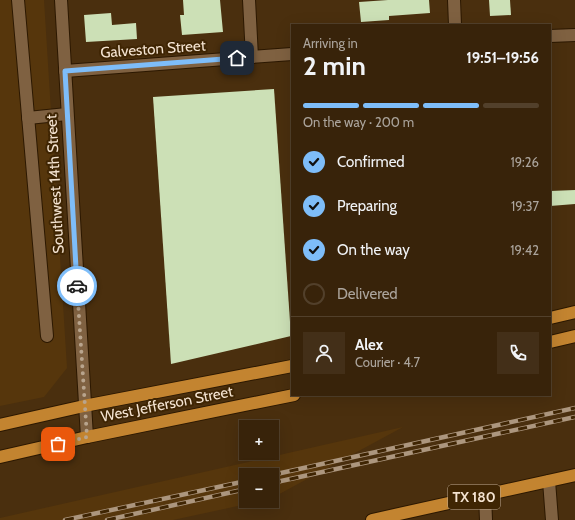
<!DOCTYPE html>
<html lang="en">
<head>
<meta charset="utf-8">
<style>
  :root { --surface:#38230a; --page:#432f18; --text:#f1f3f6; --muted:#aba49c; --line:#52402b; --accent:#7ebdf9 }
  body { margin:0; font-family:Cabin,sans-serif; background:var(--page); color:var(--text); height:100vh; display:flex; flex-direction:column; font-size:15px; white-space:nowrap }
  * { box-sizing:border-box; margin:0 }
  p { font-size:13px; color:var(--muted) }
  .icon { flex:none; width:22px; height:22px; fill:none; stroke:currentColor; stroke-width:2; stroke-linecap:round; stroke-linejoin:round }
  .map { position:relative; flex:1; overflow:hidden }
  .details { position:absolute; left:291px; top:24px; width:260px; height:372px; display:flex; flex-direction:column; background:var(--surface); border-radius:0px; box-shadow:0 4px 16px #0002,0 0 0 1px var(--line) }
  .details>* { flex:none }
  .controls { position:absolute; left:239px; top:420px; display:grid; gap:8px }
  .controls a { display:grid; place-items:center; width:40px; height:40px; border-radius:0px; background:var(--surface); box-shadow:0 4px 16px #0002,0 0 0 1px var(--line); font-size:20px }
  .pin { position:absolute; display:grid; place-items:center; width:34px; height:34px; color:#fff; margin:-17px; border-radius:8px; box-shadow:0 2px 6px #0006 }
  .courier { position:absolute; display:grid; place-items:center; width:40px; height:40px; margin:-20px; border:3px solid #7ebdf9; border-radius:50%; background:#fff; color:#222; box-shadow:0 1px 5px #0007 }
  .headline em { font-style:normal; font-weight:800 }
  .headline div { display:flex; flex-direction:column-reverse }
  .headline { display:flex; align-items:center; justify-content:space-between; height:68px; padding:0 12px }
  h1 { font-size:26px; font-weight:800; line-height:30px }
  .bar { display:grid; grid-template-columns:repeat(4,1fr); gap:6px 4px; align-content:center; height:48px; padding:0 12px }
  .bar i { height:5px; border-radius:3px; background:var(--line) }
  .bar .active { background:var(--accent) }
  .bar p { grid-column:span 4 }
  .line { display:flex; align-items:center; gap:10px; padding:0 12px; border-top:1px solid var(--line) }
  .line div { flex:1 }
  .round { display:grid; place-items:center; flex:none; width:42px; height:42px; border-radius:0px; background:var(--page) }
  ol { padding:0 12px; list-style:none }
  li { display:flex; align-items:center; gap:12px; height:44px }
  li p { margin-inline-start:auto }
  li .icon { padding:4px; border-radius:50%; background:var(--accent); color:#111; stroke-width:4 }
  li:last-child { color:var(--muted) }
  li i { width:22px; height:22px; border:2px solid var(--line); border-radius:50% }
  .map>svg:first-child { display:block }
  .built { fill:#56360c }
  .building { fill:#cce0b6 }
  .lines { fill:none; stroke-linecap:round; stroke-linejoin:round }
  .minor-casing { stroke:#2c1801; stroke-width:14 }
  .major-casing { stroke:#2c1801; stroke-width:14 }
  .minor { stroke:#7f6141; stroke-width:12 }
  .major { stroke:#c38430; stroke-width:12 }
  .rail-casing { stroke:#ac967e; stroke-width:4.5 }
  .rail { stroke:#3f2503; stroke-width:3; stroke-dasharray:9; stroke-linecap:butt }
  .done { stroke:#b8a48d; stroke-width:4; stroke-dasharray:0 7.2 }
  .route { stroke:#7ebdf9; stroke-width:5 }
  .labels { text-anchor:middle; stroke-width:4; stroke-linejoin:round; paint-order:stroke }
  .shield { fill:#3f2503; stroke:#beaa93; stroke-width:1 }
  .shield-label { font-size:14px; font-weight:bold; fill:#f4e3d1 }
  .street-label { font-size:15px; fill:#f4e3d1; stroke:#3f2503 }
</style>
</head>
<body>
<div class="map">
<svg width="575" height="520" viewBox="0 0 575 520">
  <rect width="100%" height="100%" fill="#4a2f0e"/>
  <!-- built -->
  <g class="built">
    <path d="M0 0H44L67 368 44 397 0 406Z"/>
    <path d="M403 427 272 498V475H246V501H261L173 520H0V518Z"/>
  </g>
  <!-- building -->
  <g class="building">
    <path d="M183 0H220L223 32 182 35 180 15H184Z"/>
    <path d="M388 0H429L430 13 389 16V20L361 22 359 2Z"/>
    <path d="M489 0H510L511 15 490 16Z"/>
    <path d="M111 13 112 25 136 23 137 39 86 42 84 15Z"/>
    <path d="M274 89 291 336 171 364 153 97Z"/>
    <path d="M575 190V204L550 206V191Z"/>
  </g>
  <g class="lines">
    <!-- minor casing -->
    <g class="minor-casing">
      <g id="minor">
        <path d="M18 0 47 336"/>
        <path d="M61 0 87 437"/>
        <path d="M249 0 252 57"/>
        <path d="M454 0 455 25"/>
        <path d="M550 36 575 35"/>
        <path d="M65 71 292 54"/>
        <path d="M28 118 67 114"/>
        <path d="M549 481 552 520"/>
        <path d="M485 495 486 520"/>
      </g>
    </g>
    <!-- major casing -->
    <g class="major-casing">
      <g id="major">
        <path d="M550 318 575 312"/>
        <path d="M550 342 575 336"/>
        <path d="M0 425 84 406 292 366"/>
        <path d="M0 457 87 437 294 395"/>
        <path d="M372 520 575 475"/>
      </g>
    </g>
    <!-- minor -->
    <use href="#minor" class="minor"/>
    <!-- major -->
    <use href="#major" class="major"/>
    <!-- rail casing -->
    <g class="rail-casing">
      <g id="rail">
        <path d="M272 475 575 408"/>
        <path d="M272 483 501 433 575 417"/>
        <path d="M65 520 246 481"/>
        <path d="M107 520 246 489"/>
      </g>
    </g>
    <!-- rail -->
    <use href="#rail" class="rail"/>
  </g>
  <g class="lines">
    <!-- done -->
    <path class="done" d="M58 444 87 437 77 286"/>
    <!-- route -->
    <path class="route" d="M77 286 65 71 237 58"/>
  </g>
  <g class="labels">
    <!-- shield labels -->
    <rect class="shield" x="448" y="485" width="52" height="24" rx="3"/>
    <g class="shield-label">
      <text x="474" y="502">TX 180</text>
    </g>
    <!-- street labels -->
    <g class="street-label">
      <text transform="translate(153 49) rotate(-4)" y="5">Galveston Street</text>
      <text transform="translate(55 184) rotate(-93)" y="5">Southwest 14th Street</text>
      <text transform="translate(167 404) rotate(-11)" y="5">West Jefferson Street</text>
    </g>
  </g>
</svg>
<div class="controls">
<a>+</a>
<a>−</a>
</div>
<div class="pin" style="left:58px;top:444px;background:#ea580c"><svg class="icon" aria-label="bag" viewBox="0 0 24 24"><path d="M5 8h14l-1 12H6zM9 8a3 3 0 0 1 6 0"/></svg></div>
<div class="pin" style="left:237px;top:58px;background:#1f2937"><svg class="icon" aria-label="home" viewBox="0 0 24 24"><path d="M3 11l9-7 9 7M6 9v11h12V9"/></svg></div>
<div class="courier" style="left:77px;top:286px"><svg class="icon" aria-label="car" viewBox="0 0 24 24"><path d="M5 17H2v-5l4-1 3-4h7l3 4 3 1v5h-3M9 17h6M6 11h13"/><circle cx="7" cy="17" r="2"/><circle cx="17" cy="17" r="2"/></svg></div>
<section class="details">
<div class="headline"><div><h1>2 min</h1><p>Arriving in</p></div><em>19:51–19:56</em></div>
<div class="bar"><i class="active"></i><i class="active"></i><i class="active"></i><i></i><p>On the way · 200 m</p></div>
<ol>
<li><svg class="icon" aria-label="check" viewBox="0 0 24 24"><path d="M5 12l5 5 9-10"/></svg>Confirmed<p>19:26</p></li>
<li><svg class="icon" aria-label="check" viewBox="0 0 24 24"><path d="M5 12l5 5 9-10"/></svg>Preparing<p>19:37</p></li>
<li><svg class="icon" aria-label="check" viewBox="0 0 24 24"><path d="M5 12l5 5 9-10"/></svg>On the way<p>19:42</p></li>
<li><i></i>Delivered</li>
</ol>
<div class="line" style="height:72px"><a class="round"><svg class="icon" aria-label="person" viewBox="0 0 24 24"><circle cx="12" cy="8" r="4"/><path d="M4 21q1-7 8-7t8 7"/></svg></a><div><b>Alex</b><p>Courier · 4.7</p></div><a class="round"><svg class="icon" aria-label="phone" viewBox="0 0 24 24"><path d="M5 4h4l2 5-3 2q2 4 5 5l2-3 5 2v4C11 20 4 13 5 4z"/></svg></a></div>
</section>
</div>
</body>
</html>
